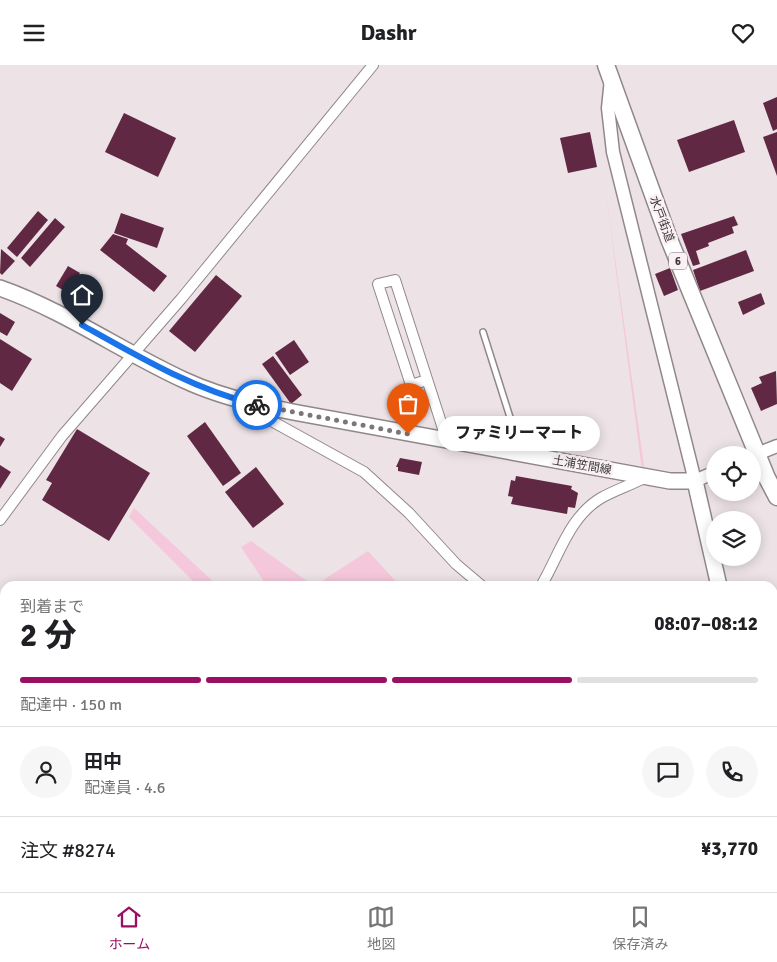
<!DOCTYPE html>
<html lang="ja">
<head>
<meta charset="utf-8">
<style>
  :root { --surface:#fff; --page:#f6f6f6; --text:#202124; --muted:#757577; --line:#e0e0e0; --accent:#990f62 }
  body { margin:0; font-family:Signika,"Noto Sans JP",sans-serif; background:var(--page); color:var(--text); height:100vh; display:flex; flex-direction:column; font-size:19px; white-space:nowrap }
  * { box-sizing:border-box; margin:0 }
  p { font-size:16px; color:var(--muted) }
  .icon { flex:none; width:28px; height:28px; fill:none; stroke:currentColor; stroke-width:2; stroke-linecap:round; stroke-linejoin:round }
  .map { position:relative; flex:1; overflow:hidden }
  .details { position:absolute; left:0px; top:516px; width:778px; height:311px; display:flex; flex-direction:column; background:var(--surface); border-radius:15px 15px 0 0; box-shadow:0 2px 12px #0003 }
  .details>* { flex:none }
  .controls { position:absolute; left:706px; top:381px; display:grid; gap:10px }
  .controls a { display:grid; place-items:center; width:55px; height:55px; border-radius:50%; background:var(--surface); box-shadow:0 2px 12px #0003; font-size:25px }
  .pin { position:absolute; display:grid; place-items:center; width:42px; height:42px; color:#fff; margin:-51px -21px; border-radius:50% 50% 50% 0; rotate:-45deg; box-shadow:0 0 5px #0007 }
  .pin .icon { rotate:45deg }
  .courier { position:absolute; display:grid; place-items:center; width:50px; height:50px; margin:-25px; border:4px solid #1a73e8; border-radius:50%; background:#fff; color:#222; box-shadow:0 1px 6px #0007 }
  .bubble { position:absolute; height:35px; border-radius:18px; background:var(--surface); box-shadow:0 2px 12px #0003; font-size:16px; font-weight:800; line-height:35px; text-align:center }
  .overview em { font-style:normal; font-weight:800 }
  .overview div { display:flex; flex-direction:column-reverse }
  .overview { display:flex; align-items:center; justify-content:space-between; height:85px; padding:0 20px }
  h1 { font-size:32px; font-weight:800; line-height:38px }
  .bar { display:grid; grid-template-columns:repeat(4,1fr); gap:8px 5px; align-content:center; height:60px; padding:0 20px }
  .bar i { height:6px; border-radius:4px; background:var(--line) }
  .bar .active { background:var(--accent) }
  .bar p { grid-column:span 4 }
  .line { display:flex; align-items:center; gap:12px; padding:0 20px; border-top:1px solid var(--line) }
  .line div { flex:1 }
  .round { display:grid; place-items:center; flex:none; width:52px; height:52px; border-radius:26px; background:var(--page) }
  header { display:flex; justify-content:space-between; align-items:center; height:65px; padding:0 20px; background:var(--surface); font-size:22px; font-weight:800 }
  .tab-bar { display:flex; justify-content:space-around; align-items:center; height:70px; border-top:1px solid var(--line); background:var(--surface); font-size:14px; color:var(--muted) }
  .tab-bar a { display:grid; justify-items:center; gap:2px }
  .tab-bar .active { color:var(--accent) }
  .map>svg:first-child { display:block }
  .green { fill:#f4c8da }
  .building { fill:#612844 }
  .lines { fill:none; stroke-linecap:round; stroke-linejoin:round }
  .service-casing { stroke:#90878a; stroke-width:8 }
  .minor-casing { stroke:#90878a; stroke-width:12 }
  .tertiary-casing { stroke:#90878a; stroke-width:15 }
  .primary-casing { stroke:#90878a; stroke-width:18 }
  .trunk-casing { stroke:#90878a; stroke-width:19 }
  .service { stroke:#fff; stroke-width:5 }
  .minor { stroke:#fff; stroke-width:10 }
  .tertiary { stroke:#fff; stroke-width:12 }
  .primary { stroke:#fff; stroke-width:15 }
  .trunk { stroke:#fff; stroke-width:16 }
  .done { stroke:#7c7678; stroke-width:5; stroke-dasharray:0 9 }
  .route { stroke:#1a73e8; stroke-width:6 }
  .labels { text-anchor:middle; stroke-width:5; stroke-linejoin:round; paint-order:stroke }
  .shield { fill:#fbf1f5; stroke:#777274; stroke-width:1 }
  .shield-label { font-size:11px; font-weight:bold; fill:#3f3b3c }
  .street-label { font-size:12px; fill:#3f3b3c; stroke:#fbf1f5 }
</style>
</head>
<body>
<header><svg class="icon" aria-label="menu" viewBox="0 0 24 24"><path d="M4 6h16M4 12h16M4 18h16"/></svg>Dashr<svg class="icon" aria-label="heart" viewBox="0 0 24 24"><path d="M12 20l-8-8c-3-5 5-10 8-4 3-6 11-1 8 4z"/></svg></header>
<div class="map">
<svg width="777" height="827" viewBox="0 0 777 827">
  <rect width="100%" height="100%" fill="#ede3e7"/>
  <!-- green -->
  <g class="green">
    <path d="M605 121 645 408 641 398Z"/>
    <path d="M134 443 218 521H198L129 452Z"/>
    <path d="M251 476 314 521 368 486 400 521H267L241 482Z"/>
    <path d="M0 801 5 805V822L27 823 33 827H0Z"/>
    <path d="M39 822 689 823 687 827H37Z"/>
  </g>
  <!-- building -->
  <g class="building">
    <path d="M777 32V64L773 66 763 38Z"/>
    <path d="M124 48 176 73 158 112 105 87Z"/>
    <path d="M734 55 745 87 689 107 677 75Z"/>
    <path d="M590 67 597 102 568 108 560 73Z"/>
    <path d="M777 67V111L763 72Z"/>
    <path d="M38 146 48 155 17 192 7 183Z"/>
    <path d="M121 148 164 163 157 183 114 168Z"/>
    <path d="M734 151 738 160 732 162 734 168 708 178 709 181 696 186 700 199 693 201 681 169Z"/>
    <path d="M55 153 65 162 30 202 21 193Z"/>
    <path d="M113 169 128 174 126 179 167 211 154 227 100 185Z"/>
    <path d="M1 184 15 196 2 210 0 208Z"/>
    <path d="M746 185 754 206 700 226 693 205Z"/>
    <path d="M68 201 80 208 68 228 56 221Z"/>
    <path d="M670 203 678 225 664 231 655 209Z"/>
    <path d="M216 210 242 231 195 287 169 266Z"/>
    <path d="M761 228 765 239 743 250 738 237Z"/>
    <path d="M0 248 15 257 7 271 0 267Z"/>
    <path d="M0 274 32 294 12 326 0 318Z"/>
    <path d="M294 275 309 297 290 310 275 288Z"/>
    <path d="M273 291 302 330 291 339 262 299Z"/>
    <path d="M776 306 777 339 761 346 751 323 762 318 759 312Z"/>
    <path d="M205 357 241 408 223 421 187 371Z"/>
    <path d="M77 364 150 408 109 476 42 435 52 418 46 415Z"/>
    <path d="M0 371 5 374 0 382Z"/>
    <path d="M400 393 422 397 419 410 398 406V402H396Z"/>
    <path d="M0 400 11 407 0 424Z"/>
    <path d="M256 402 284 439 253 463 225 427Z"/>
    <path d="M516 411 572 421 571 424 578 428 575 443 568 442 567 449 511 439 513 432 508 431 511 415 515 416Z"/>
  </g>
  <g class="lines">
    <!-- service casing -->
    <g class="service-casing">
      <g id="service">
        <path d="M483 267 521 387"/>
        <path d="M772 625 777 621"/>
      </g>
    </g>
    <!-- minor casing -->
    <g class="minor-casing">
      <g id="minor">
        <path d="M427 315 411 320 378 219 395 215 447 376"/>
        <path d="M246 338 259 349 364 407 409 448 456 499 482 521"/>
        <path d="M0 455 62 371 181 234 373 0"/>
        <path d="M541 521C559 491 569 452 601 433 615 425 631 420 646 412"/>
        <path d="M613 822 616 827"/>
      </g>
    </g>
    <!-- tertiary casing -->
    <g class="tertiary-casing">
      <g id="tertiary">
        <path d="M611 14 608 43 613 87 695 416 715 407"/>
        <path d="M752 391 777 381"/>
      </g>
    </g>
    <!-- primary casing -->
    <g class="primary-casing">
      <g id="primary">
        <path d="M0 223C65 246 121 286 184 315 218 331 256 340 293 347L670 416H695L719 521"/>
        <path d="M772 795 777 803"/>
      </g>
    </g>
    <!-- trunk casing -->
    <g class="trunk-casing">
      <path id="trunk" d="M606 0 669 174 767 413 777 432"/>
    </g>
    <!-- service -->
    <use href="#service" class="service"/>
    <!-- minor -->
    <use href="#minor" class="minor"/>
    <!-- tertiary -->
    <use href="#tertiary" class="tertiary"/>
    <!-- primary -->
    <use href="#primary" class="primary"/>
    <!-- trunk -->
    <use href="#trunk" class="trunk"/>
  </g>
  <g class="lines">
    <!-- done -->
    <path class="done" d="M257 340 408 369"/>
    <!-- route -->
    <path class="route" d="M82 260C139 292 193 324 257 340"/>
  </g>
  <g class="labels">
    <!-- shield labels -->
    <rect class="shield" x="669" y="187.5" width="18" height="17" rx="4"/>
    <g class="shield-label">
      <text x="678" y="200">6</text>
    </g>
    <!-- street labels -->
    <g class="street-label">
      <text transform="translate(662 154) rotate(69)" y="4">水戸街道</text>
      <text transform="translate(582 400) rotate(10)" y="4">土浦笠間線</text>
    </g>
  </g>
</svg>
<div class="controls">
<a><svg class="icon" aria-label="locate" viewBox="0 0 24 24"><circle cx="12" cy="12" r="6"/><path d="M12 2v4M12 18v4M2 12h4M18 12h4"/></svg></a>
<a><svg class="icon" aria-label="layers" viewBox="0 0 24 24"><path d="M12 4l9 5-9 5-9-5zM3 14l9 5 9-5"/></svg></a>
</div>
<div class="pin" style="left:408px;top:369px;background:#ea580c"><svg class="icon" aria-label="bag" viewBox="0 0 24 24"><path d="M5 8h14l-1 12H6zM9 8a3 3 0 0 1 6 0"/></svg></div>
<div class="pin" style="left:82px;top:260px;background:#1f2937"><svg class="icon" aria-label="home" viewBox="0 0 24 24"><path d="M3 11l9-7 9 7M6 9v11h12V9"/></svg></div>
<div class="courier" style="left:257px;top:340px"><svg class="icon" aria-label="bike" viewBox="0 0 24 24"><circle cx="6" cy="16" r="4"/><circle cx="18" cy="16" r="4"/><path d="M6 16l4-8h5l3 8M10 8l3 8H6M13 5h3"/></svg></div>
<div class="bubble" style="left:438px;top:351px;width:162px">ファミリーマート</div>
<section class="details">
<div class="overview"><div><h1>2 分</h1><p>到着まで</p></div><em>08:07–08:12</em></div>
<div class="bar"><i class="active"></i><i class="active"></i><i class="active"></i><i></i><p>配達中 · 150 m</p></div>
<div class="line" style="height:90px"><a class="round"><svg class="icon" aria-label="person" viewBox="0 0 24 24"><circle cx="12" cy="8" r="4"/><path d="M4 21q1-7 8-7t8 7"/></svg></a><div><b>田中</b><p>配達員 · 4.6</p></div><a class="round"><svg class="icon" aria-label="chat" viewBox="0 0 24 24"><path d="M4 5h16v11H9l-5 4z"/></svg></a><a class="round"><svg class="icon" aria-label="phone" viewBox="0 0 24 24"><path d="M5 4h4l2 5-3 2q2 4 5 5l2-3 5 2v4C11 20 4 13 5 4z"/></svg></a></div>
<div class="line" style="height:65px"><div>注文 #8274</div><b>¥3,770</b></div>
</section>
</div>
<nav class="tab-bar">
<a class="active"><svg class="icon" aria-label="home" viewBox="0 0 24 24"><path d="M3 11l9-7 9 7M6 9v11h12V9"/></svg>ホーム</a>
<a><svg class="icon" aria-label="map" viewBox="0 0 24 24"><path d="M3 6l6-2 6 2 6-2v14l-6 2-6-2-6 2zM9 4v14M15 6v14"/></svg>地図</a>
<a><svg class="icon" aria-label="saved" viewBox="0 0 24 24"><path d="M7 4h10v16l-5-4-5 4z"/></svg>保存済み</a>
</nav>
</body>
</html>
